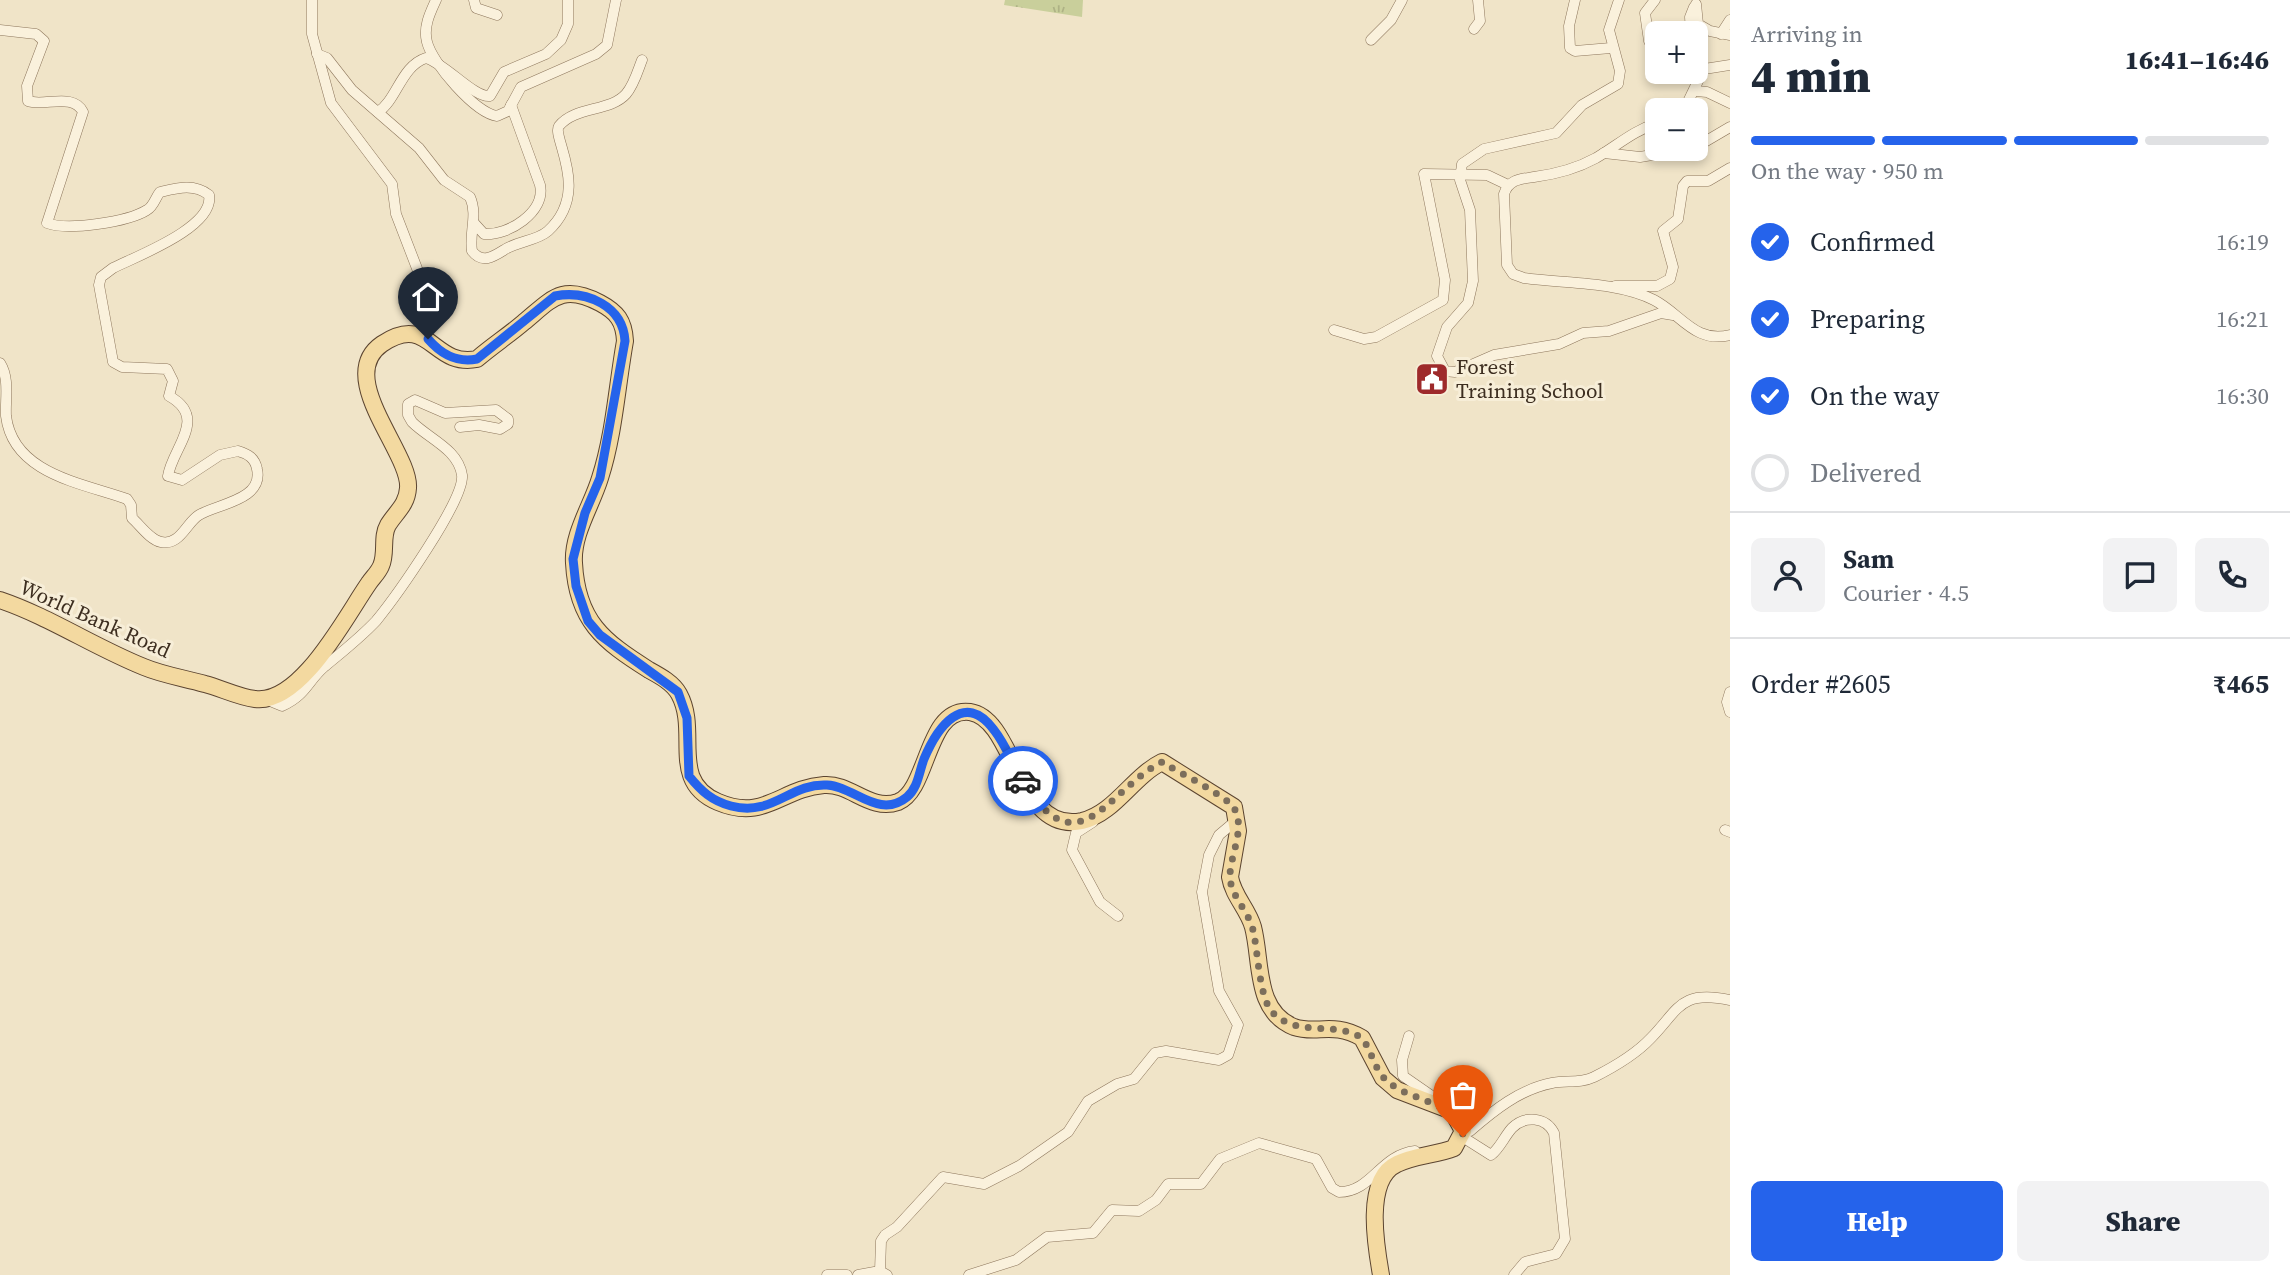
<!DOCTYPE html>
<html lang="en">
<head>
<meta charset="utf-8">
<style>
  :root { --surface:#fff; --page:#f2f2f3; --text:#1f2937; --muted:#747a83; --line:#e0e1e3; --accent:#2563eb }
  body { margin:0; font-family:"Source Serif 4",serif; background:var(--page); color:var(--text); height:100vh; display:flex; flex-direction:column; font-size:26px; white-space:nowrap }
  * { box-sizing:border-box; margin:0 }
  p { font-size:23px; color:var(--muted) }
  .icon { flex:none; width:38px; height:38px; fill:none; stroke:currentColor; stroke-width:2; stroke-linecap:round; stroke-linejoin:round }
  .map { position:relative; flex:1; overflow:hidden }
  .sheet { display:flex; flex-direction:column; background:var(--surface); width:560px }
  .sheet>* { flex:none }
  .fabs { position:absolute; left:1645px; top:21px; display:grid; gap:14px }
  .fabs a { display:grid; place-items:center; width:63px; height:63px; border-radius:10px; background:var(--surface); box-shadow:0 4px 10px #0003; font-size:35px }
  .pin { position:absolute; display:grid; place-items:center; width:60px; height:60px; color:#fff; margin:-72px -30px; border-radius:50% 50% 50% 0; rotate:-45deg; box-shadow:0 0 7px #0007 }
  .pin .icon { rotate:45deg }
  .courier { position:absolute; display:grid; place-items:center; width:70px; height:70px; margin:-35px; border:5px solid #2563eb; border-radius:50%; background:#fff; color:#222; box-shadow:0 2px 9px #0007 }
  .summary em { font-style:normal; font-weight:800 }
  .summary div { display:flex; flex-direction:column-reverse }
  .summary { display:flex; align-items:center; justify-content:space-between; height:119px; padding:0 21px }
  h1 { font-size:46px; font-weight:800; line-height:52px }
  .bar { display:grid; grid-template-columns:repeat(4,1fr); gap:10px 7px; align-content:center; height:84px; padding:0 21px }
  .bar i { height:9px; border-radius:5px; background:var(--line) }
  .bar .active { background:var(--accent) }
  .bar p { grid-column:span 4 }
  .line { display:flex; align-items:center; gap:18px; padding:0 21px; border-top:2px solid var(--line) }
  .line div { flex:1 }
  .round { display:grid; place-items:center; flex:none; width:74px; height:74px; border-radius:10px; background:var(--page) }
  ol { padding:0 21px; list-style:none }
  li { display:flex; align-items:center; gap:21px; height:77px }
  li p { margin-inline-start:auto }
  li .icon { padding:7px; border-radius:50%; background:var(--accent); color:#fff; stroke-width:4 }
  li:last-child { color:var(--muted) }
  li i { width:38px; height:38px; border:4px solid var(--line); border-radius:50% }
  .button { display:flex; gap:14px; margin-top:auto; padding:14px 21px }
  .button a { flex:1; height:80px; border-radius:10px; background:var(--accent); color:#fff; font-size:28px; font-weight:800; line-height:80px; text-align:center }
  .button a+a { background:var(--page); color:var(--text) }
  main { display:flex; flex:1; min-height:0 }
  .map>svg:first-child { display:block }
  .park { fill:url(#park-tufts) }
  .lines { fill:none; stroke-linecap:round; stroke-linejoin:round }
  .street-casing { stroke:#8d765c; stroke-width:11 }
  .primary-casing { stroke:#5b4430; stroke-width:18 }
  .street { stroke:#faf1dc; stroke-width:10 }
  .primary { stroke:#f3d9a0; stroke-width:16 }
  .done { stroke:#7c6e5b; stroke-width:7; stroke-dasharray:0 12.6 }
  .route { stroke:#2563eb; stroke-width:9 }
  .labels { text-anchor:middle; stroke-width:6; stroke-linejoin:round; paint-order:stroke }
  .poi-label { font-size:21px; fill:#3d2e20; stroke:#f7eed8; text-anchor:start }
  .street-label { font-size:21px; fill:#3d2e20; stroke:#f7eed8 }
</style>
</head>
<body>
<main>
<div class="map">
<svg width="1730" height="1275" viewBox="0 0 1730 1275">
  <defs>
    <pattern id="park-tufts" width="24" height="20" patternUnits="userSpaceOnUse" patternTransform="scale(1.75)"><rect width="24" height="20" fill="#c9cf9b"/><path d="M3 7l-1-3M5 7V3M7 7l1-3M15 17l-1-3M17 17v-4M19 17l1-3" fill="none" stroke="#aeb285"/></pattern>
  </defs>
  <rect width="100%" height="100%" fill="#f0e4c8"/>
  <!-- park -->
  <path class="park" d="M1005 0H1083L1082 17 1004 5Z"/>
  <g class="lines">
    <!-- street casing -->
    <g class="street-casing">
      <g id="street">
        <path d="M312 0V34L331 103 392 184 396 214 423 284 426 311 423 335"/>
        <path d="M436 0C430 13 423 27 427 42 432 63 475 113 497 116L508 111 521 87 596 54 607 45 616 0"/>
        <path d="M474 0 476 8 497 15"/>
        <path d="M1575 0 1569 26 1570 48 1575 51 1611 48"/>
        <path d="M1619 0 1609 30 1620 71 1618 84 1582 105 1556 133 1484 149 1462 164 1460 180 1470 210 1473 281 1468 303 1447 327 1437 356 1445 371 1455 372 1494 355 1559 344 1583 333 1609 331 1661 313 1673 315"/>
        <path d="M1655 0 1645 13 1649 41 1657 43"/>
        <path d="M1696 4 1698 24 1710 31 1730 35"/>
        <path d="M1474 29 1480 21 1478 0"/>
        <path d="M0 30 36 34 44 41 27 86 28 101C44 107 73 92 83 112L47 223C67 231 128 222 147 210 154 206 155 198 160 192 177 188 194 183 209 195 215 227 137 256 113 268L101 277 99 285 113 362 122 367 167 369 173 381 169 396C209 418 172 448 168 476L182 480 220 455 238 451C248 454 255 458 257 469 264 500 217 504 199 515 186 523 180 546 161 542 150 540 140 525 132 518L131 505 127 499C82 483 13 474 6 416 5 399 10 379 0 363"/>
        <path d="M1691 33 1690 17 1694 7"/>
        <path d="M1721 34 1730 20"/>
        <path d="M1371 40 1391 20 1402 0"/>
        <path d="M317 54 327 58 352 90 419 148 444 180 470 197C478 215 469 233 472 251 482 264 493 257 504 250 517 241 537 241 548 231 592 191 551 137 559 126 575 106 610 112 626 94 634 85 638 70 642 60"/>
        <path d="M1698 70 1730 65"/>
        <path d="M1696 91 1707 92 1730 103"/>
        <path d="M1684 110 1698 81 1696 59"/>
        <path d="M378 112C397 100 401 66 426 58 446 64 474 98 490 96L504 72 546 54 561 40 568 24V0"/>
        <path d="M1657 123C1633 131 1618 145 1596 158 1576 169 1557 174 1534 177 1521 179 1509 179 1504 194L1507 265 1513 274 1524 278C1565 284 1616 281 1654 300 1681 314 1695 344 1730 335"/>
        <path d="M1696 147 1730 127"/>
        <path d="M1604 153 1640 157 1688 149"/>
        <path d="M474 223 484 234C508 236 546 212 540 185L511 105"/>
        <path d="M1615 286H1657L1670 279 1673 267 1663 231 1678 219 1683 186 1687 181H1708L1730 168"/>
        <path d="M1334 330 1364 339 1376 337 1443 300 1445 280 1424 174 1487 175 1508 185"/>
        <path d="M1730 692 1727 702 1730 712"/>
        <path d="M265 699 282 706C306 695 307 682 324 667 342 652 360 638 376 621 394 599 465 500 462 475 458 449 429 439 412 422L408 415V404L415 400 445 413 496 410 508 419V424L500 429 479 425 460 427"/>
        <path d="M1093 822 1076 833 1072 850 1100 902 1118 916"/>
        <path d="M1725 830 1730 832"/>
        <path d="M1409 1036 1402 1060 1403 1076 1442 1103"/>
        <path d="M1463 1131H1470C1493 1111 1520 1089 1552 1083 1567 1080 1579 1084 1594 1077 1614 1067 1636 1054 1651 1038 1680 1008 1680 990 1730 1000"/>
        <path d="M1461 1136 1491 1155C1500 1148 1504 1137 1512 1128 1525 1115 1546 1117 1554 1133L1565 1239 1556 1254 1525 1262 1514 1275"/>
        <path d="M827 1275H847"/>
        <path d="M858 1275 880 1271"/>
        <path d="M887 1275 880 1271 881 1241 885 1235 897 1227 943 1177 984 1184 1019 1166 1068 1132 1088 1101 1117 1084 1134 1079 1155 1053 1166 1051 1219 1060 1228 1055 1238 1025 1219 991 1202 892 1209 855 1219 835 1238 819"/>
        <path d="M969 1275 1016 1260 1047 1237 1093 1233 1112 1210 1139 1211 1156 1200 1168 1184H1201L1220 1159 1259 1143 1316 1159 1332 1188 1339 1192C1372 1192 1380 1155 1415 1151"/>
      </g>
    </g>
    <!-- primary casing -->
    <g class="primary-casing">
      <path id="primary" d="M0 600C50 617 94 647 144 667 163 675 184 678 205 684 221 688 238 697 255 699 301 705 347 614 369 583 373 577 378 573 381 566 387 553 381 537 388 525 396 512 407 505 408 488 411 453 334 377 382 344 430 312 432 368 477 359 492 346 509 335 524 322 552 299 562 283 600 303 617 312 624 321 625 341 617 386 614 435 600 478 592 505 572 534 574 563 577 621 603 641 649 670 660 676 673 683 679 694 700 732 668 781 718 802 765 822 781 788 824 785 851 783 870 812 898 802 929 790 926 706 970 712 1016 719 1017 835 1082 821 1115 813 1132 777 1162 762L1234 807 1238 831 1230 877C1233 896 1248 909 1253 927 1262 961 1254 1011 1294 1027 1317 1035 1332 1021 1362 1038L1383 1078 1397 1090 1452 1111 1463 1131 1454 1148C1436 1155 1415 1155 1397 1164 1364 1179 1376 1247 1381 1275"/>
    </g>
    <!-- street -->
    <use href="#street" class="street"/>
    <!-- primary -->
    <use href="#primary" class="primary"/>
  </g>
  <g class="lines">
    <!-- done -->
    <path class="done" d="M1023 781C1078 872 1108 789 1162 762 1176 771 1227 796 1234 808 1246 828 1230 855 1230 876 1230 896 1249 911 1253 930 1258 950 1259 999 1273 1013 1299 1038 1332 1020 1362 1038 1372 1051 1374 1069 1386 1080 1410 1103 1462 1101 1463 1137"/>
    <!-- route -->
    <path class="route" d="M428 339C441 354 456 363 477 359L555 296C587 290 623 306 625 341L600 478 585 513 573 559 576 586 588 621 600 635 678 692 687 718 689 776C701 791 712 801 731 806 773 817 790 783 827 785 854 786 879 820 907 797 918 788 919 772 924 759 937 728 964 689 994 730 1006 745 1013 765 1023 781"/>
  </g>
  <!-- icons -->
  <defs>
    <g id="civic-square" transform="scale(1.75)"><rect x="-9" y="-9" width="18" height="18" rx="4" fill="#9e2a2b" stroke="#f7eed8"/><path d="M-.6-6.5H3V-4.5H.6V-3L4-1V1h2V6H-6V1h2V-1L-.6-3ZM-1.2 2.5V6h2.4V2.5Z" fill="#fff"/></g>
  </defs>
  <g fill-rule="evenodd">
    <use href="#civic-square" x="1432" y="379"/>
  </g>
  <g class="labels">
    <!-- poi labels -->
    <g class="poi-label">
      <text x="1456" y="374">Forest<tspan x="1456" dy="24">Training School</tspan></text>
    </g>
    <!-- street labels -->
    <g class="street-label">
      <text transform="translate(95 619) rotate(24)" y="7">World Bank Road</text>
    </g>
  </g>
</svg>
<div class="fabs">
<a>+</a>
<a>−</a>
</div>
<div class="pin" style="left:1463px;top:1137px;background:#ea580c"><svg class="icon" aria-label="bag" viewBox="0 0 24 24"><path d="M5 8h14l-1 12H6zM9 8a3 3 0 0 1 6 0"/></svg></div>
<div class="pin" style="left:428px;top:339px;background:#1f2937"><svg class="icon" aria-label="home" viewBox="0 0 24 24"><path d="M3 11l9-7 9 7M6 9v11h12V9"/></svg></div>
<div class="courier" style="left:1023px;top:781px"><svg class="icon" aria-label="car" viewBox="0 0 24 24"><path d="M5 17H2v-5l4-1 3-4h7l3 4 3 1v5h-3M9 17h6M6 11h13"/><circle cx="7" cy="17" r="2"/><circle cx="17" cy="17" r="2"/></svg></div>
</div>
<section class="sheet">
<div class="summary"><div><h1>4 min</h1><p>Arriving in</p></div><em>16:41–16:46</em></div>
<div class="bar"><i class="active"></i><i class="active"></i><i class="active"></i><i></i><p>On the way · 950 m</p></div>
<ol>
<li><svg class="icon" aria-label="check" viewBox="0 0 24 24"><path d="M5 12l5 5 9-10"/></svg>Confirmed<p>16:19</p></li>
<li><svg class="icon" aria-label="check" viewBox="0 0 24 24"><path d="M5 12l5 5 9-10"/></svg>Preparing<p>16:21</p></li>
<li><svg class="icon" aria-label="check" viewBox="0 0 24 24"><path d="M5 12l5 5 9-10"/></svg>On the way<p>16:30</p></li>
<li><i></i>Delivered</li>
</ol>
<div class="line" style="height:126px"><a class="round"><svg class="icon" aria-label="person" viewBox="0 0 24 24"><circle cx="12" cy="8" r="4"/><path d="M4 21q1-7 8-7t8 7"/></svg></a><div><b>Sam</b><p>Courier · 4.5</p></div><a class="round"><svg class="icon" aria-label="chat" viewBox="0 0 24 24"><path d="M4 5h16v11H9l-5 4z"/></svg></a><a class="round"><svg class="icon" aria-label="phone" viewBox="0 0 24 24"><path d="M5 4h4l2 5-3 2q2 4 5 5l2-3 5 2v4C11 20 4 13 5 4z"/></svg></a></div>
<div class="line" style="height:91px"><div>Order #2605</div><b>₹465</b></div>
<div class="button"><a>Help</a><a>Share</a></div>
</section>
</main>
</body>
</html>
